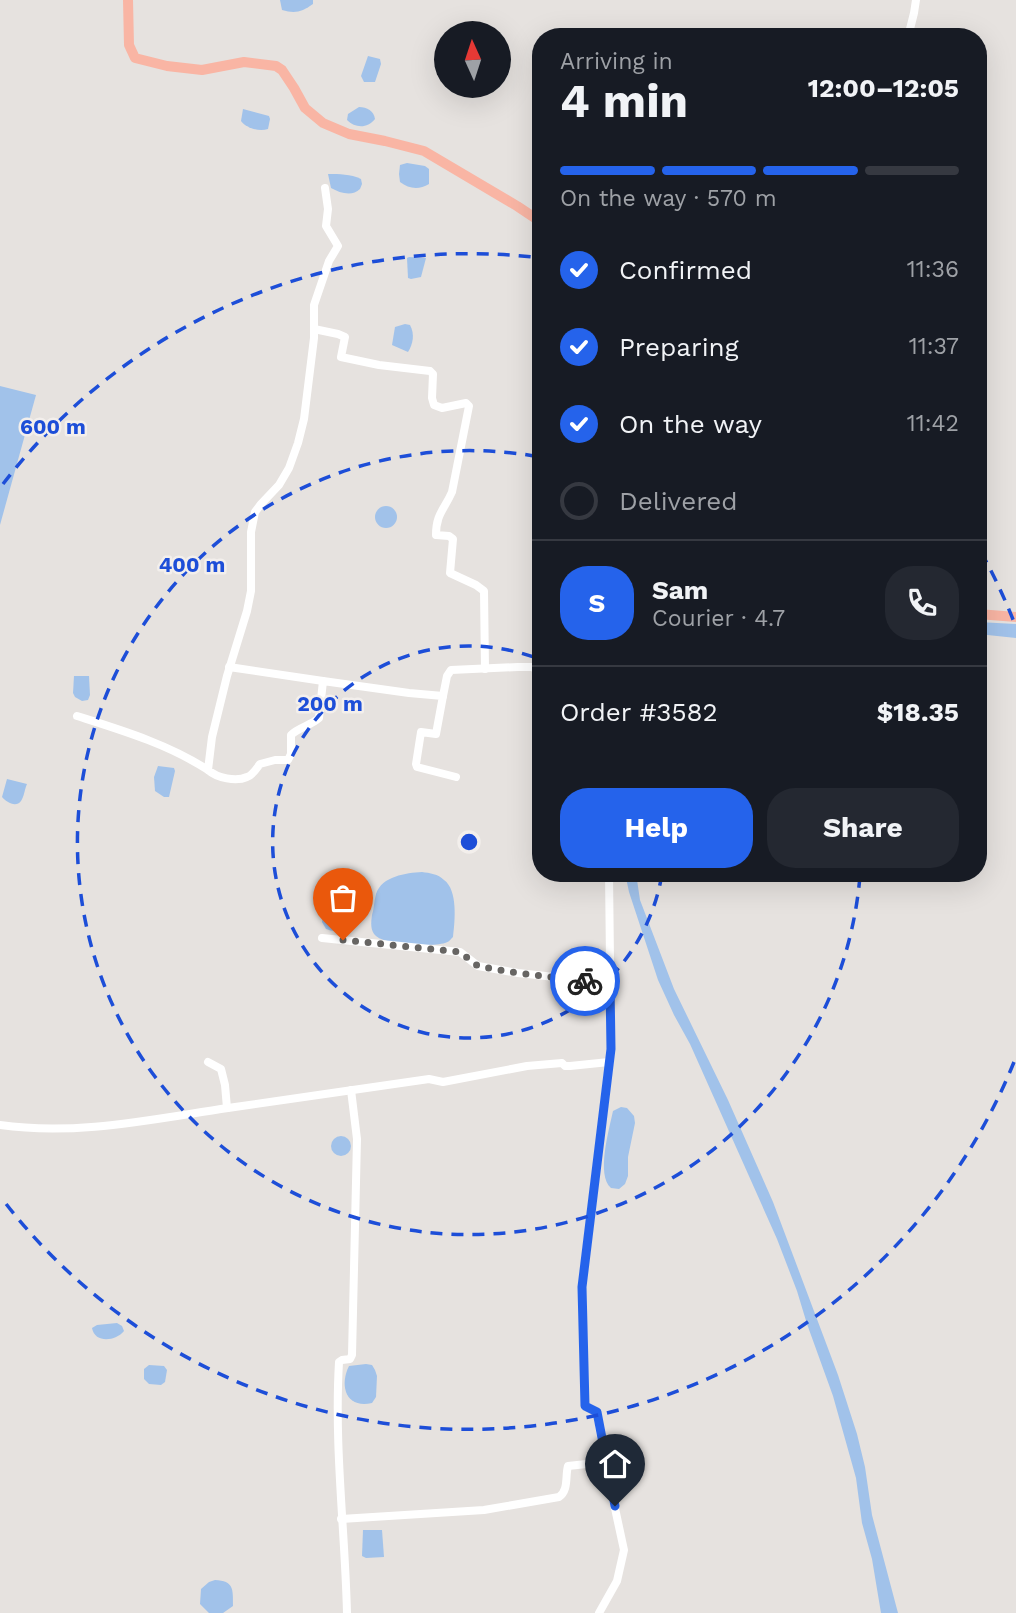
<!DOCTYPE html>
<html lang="en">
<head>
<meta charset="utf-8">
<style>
  :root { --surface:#171b24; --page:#242831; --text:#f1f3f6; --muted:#9ea1a6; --line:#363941; --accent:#2563eb }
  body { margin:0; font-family:"Work Sans",sans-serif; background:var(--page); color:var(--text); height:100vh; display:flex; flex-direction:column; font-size:26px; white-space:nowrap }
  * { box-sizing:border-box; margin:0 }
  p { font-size:23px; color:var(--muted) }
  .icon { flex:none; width:38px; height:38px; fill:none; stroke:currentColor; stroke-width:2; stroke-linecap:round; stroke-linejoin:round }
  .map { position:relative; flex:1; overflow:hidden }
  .details { position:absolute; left:532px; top:28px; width:455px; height:854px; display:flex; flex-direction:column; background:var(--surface); border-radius:28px; box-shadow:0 7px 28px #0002 }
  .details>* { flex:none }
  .needle { width:46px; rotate:357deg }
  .controls { position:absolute; left:434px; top:21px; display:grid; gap:14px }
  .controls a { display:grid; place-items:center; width:77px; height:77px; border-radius:50%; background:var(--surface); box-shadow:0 7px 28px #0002; font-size:35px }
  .pin { position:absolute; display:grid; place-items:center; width:60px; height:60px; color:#fff; margin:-72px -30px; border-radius:50% 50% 50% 0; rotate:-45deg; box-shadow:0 0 7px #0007 }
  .pin .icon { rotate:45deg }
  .courier { position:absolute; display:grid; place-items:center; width:70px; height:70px; margin:-35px; border:5px solid #2563eb; border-radius:50%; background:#fff; color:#222; box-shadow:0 2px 9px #0007 }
  .head em { font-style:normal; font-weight:700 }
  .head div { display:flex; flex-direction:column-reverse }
  .head { display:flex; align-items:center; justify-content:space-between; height:119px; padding:0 28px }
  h1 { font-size:46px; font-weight:700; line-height:52px }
  .bar { display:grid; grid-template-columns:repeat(4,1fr); gap:10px 7px; align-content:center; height:84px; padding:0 28px }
  .bar i { height:9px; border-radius:5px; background:var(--line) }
  .bar .current { background:var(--accent) }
  .bar p { grid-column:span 4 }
  .line { display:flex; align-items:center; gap:18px; padding:0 28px; border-top:2px solid var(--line) }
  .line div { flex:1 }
  .round { display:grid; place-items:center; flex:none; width:74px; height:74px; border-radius:28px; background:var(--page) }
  ol { padding:0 28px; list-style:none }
  li { display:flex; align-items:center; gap:21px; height:77px }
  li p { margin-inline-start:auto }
  li .icon { padding:7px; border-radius:50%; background:var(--accent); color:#fff; stroke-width:4 }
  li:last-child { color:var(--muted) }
  li i { width:38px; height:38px; border:4px solid var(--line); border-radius:50% }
  .button { display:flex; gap:14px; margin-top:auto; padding:14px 28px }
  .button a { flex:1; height:80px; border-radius:28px; background:var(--accent); color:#fff; font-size:28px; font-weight:700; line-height:80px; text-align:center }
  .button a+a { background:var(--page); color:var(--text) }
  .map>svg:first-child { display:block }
  .water { fill:#a1c2ea }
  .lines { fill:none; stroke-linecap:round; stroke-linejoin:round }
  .minor { stroke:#fff; stroke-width:8 }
  .major { stroke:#f9b5a4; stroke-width:10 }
  .done { stroke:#676563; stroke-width:7; stroke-dasharray:0 12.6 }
  .route { stroke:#2563eb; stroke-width:9 }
  .ring { fill:none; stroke:#1d4ed8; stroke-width:3.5; stroke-dasharray:12 9 }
  .centre { fill:#1d4ed8; stroke:#f3efec; stroke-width:3.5 }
  .ring-label { font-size:21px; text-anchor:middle; font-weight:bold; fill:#1d4ed8; stroke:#f3efec; stroke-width:5; stroke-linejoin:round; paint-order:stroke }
</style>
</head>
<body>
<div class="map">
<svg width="1016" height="1613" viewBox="0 0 1016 1613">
  <rect width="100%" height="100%" fill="#e6e2df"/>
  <!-- water -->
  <g class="water">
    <path d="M280 0H313V4C302 12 295 14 282 10Z"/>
    <path d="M368 56 380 59 381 64 375 82H364L361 76Z"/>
    <path d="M359 107C367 107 374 111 375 119 367 129 355 128 347 120L348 114Z"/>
    <path d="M243 109 269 116 270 119 268 129C259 132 246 128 241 121Z"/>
    <path d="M407 163 425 166 429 169V184C419 190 409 189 400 182L399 174 400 165Z"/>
    <path d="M328 174C340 174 350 174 361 179L362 184 360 189C352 197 340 193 331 188Z"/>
    <path d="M409 257 426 258 421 277 411 279 408 278 407 258Z"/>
    <path d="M405 324 410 325C415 334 413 344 408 352L392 345 395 327Z"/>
    <path d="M0 386 36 395 0 525Z"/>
    <circle cx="386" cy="517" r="11"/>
    <path d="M978 622 1016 624V638L978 634Z"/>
    <path d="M74 676H89L90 695 88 700 82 701 75 697 73 693Z"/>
    <path d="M158 766 174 768 175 771 169 797H164L155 791 154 777Z"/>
    <path d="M7 779 27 784C25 788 24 797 21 801 16 808 6 802 2 797Z"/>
    <path d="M422 872C430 873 438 874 444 880 458 890 455 921 453 937 450 940 449 942 445 943 432 947 386 945 376 936 370 931 371 922 372 915 374 909 374 901 376 894 382 876 406 873 422 872Z"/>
    <path d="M625 873H636L640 900 674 989 728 1100 773 1202 838 1375 857 1434 865 1467 872 1515 898 1613H881L872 1559 862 1523 856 1478 833 1396 807 1324 797 1291 777 1239 690 1044 674 1015 658 980 629 892Z"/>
    <path d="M330 907 341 909C348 922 343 936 326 929L322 922 324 911Z"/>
    <path d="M621 1107 627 1108 634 1116 635 1123 628 1157V1176L625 1184 619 1189 611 1188C596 1175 609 1130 613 1111Z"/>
    <circle cx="341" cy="1146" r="10"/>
    <path d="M117 1323 122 1326 124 1331C116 1341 95 1344 92 1328L97 1325Z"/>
    <path d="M366 1364 372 1365 375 1370 377 1376 376 1397 372 1403C346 1409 339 1386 349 1366Z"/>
    <path d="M149 1365 164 1366 167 1370 165 1382 161 1385 149 1384 144 1379V1369Z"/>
    <path d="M363 1530H382L384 1557 366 1558 362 1556Z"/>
    <path d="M215 1580C234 1581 233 1589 233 1606L223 1613H209L200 1604 201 1589 209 1582Z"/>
  </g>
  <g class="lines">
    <!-- minor -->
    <g class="minor">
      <path d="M908 37 914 13 916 0"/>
      <path d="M325 188 328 209 326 226 338 246 329 261 314 305V338L304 419 298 443 289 468 279 485 261 504 255 512 251 532V591L247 611 227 676 212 737 208 770C217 778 236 782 247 777 253 775 256 769 260 764L275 760H288L291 754V735C299 727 310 726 319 718L323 681 409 693 443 696 436 734 421 732 416 764 417 767 456 777"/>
      <path d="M314 329 338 334 345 337 341 357 379 365 430 371 433 374 432 398 434 405 442 408 466 403 469 406 452 492C444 510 436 514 436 535L449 536 453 539 450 573 476 585 484 591 485 669"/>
      <path d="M229 667 323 681"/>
      <path d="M443 696 447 676 451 670 518 667H532L541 672"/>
      <path d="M77 716C121 730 168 744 208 770"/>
      <path d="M322 938 460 952 478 966 518 973 610 983"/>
      <path d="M208 1062 221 1069 225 1085 227 1108"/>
      <path d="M0 1125C76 1136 153 1119 228 1108 295 1098 362 1089 429 1079L443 1082 527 1066 562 1063 565 1066H570L609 1062"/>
      <path d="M341 1519 484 1510 559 1497C569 1490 565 1476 568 1466L605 1462"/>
      <path d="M347 1613C345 1530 334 1446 339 1362L342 1360 350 1359 352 1355 357 1139 351 1090"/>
      <path d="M599 1613 617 1581 624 1550 605 1462 597 1412 585 1406 582 1287 611 1049 609 873"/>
    </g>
    <!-- major -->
    <g class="major">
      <path d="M128 0 129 45 135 58 167 66 202 70 244 62 276 66 282 70 294 88 305 108 323 123 349 134 385 141 424 151 517 206 541 222"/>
      <path d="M978 614 1016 617"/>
    </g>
  </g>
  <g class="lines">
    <!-- done -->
    <path class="done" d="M343 940 460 952 478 966 517 973 585 981"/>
    <!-- route -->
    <path class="route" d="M585 981 610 984 611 1049 582 1287 585 1406 597 1412 615 1506"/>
  </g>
  <!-- distance rings -->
  <g class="ring">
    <path d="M662 874A196 196 0 1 1 539 659"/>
    <path d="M860 876A392 392 0 1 1 540 457"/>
    <path d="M1014 1062A588 588 0 0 1 3 1200M3 484A588 588 0 0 1 541 258M981 552A588 588 0 0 1 1014 622"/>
  </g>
  <circle cx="469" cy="842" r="10" class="centre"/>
  <g class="ring-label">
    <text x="53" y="434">600 m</text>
    <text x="192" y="572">400 m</text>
    <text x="330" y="711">200 m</text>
  </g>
</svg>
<div class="controls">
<a><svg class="needle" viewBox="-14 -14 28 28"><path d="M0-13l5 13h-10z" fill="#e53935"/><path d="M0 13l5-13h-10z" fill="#9ea1a6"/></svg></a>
</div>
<div class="pin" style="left:343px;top:940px;background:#ea580c"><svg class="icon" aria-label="bag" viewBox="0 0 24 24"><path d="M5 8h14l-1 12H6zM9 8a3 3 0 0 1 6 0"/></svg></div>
<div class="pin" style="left:615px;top:1506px;background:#1f2937"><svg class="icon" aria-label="home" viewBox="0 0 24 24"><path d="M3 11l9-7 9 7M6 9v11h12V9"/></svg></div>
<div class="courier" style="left:585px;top:981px"><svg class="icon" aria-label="bike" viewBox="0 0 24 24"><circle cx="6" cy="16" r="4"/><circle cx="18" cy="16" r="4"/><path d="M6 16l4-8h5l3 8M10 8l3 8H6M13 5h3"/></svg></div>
<section class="details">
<div class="head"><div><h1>4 min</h1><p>Arriving in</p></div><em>12:00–12:05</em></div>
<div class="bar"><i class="current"></i><i class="current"></i><i class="current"></i><i></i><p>On the way · 570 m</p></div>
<ol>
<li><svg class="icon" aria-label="check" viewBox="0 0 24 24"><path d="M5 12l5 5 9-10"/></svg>Confirmed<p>11:36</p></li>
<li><svg class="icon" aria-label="check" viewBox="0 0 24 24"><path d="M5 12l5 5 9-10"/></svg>Preparing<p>11:37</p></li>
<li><svg class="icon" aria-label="check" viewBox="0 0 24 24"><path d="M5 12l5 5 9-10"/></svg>On the way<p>11:42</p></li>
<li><i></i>Delivered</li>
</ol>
<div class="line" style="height:126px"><b class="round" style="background:var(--accent);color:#fff">S</b><div><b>Sam</b><p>Courier · 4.7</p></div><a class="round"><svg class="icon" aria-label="phone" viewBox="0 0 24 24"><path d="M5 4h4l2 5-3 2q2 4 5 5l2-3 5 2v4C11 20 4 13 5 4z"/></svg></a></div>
<div class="line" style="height:91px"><div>Order #3582</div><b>$18.35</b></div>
<div class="button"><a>Help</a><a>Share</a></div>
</section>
</div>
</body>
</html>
